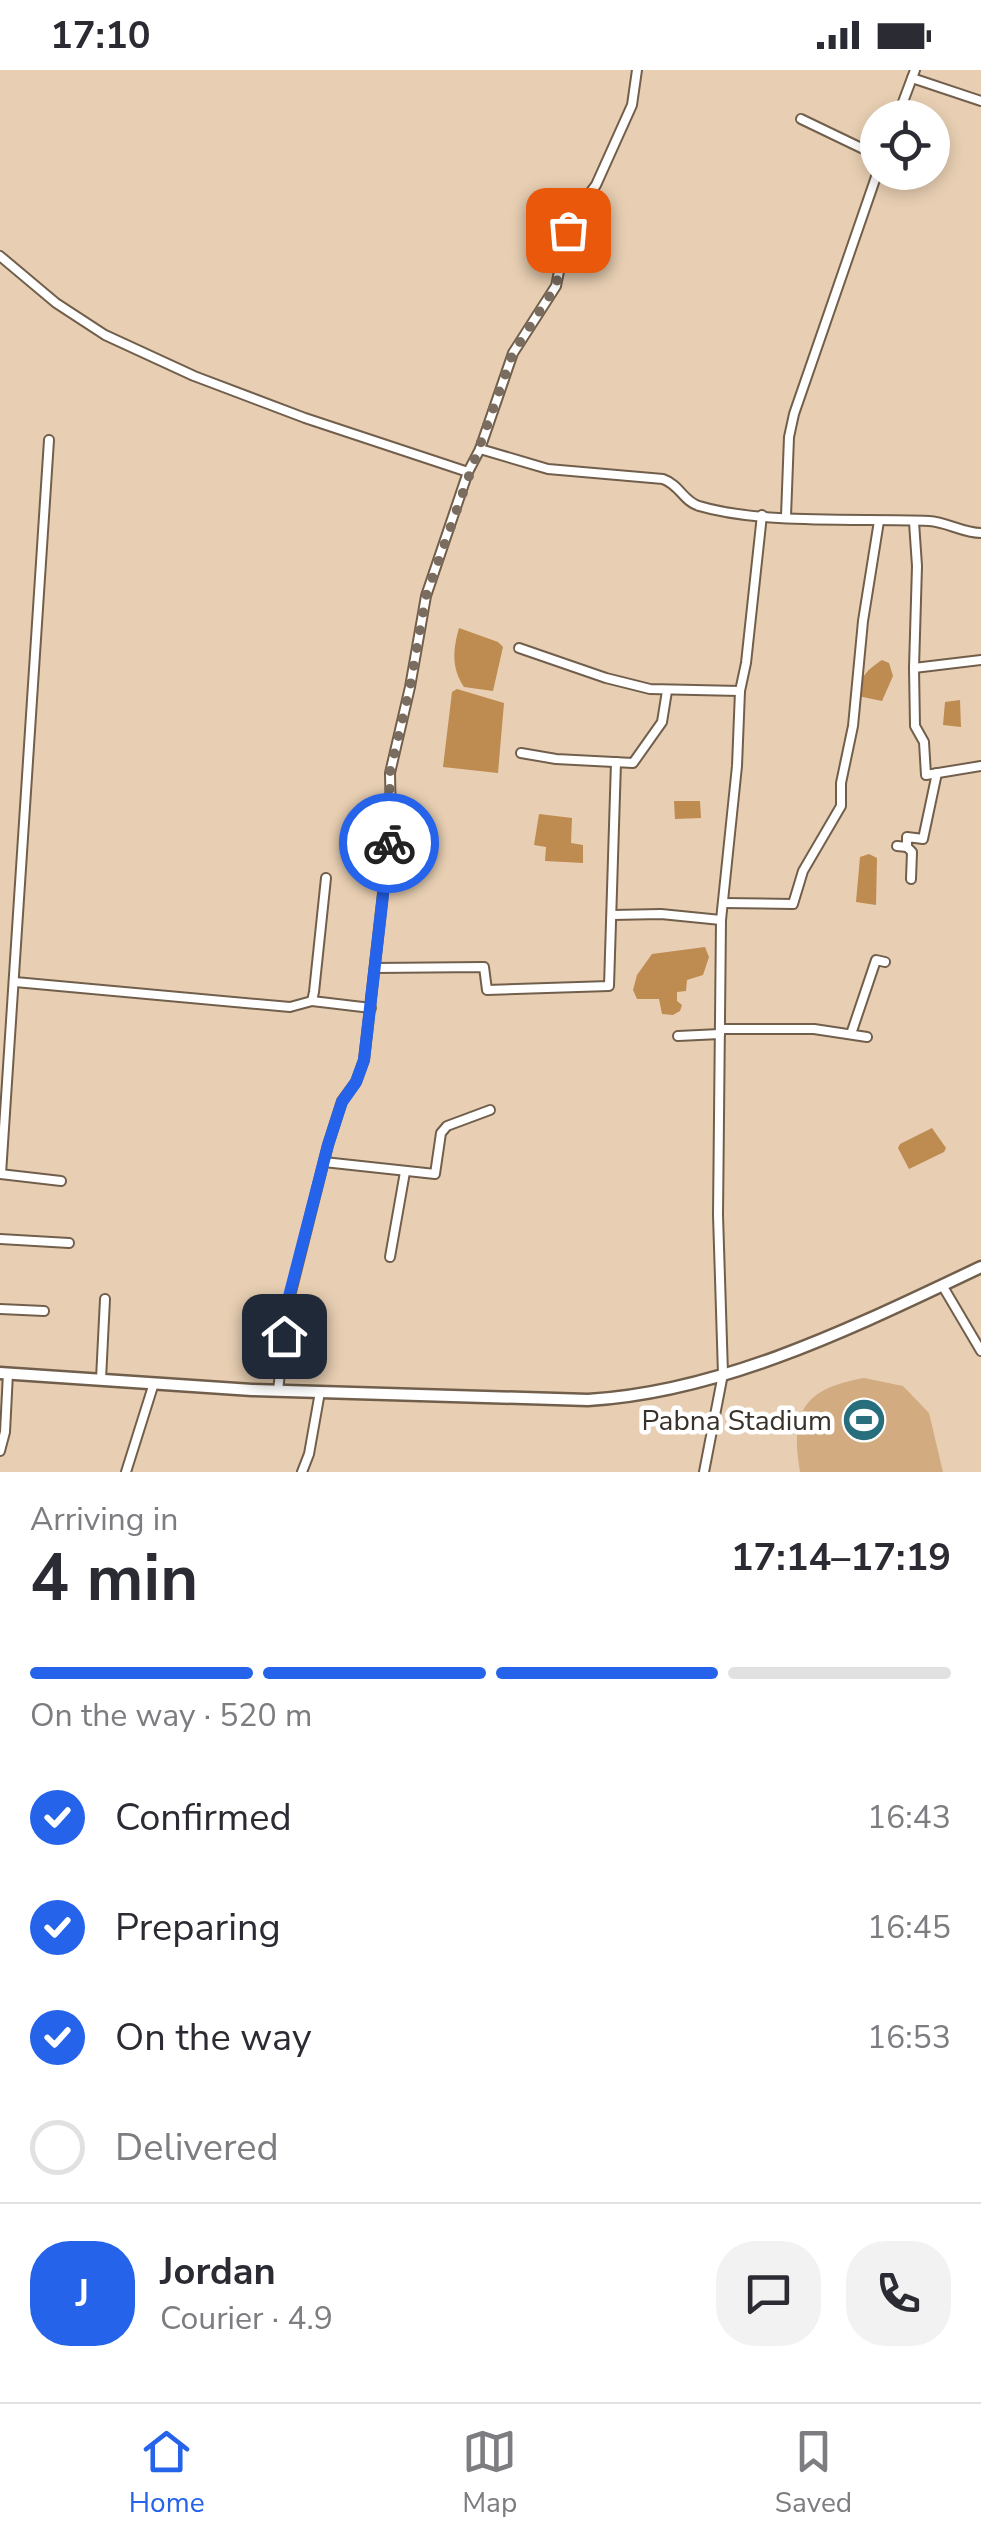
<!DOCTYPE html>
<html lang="en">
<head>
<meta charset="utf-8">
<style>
  :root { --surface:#fff; --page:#f2f2f3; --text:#2b2b33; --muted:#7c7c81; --line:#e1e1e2; --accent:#2563eb }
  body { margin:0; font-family:"Nunito Sans",sans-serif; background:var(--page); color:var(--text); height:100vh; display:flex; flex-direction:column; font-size:38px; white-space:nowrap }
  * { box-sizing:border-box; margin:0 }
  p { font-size:32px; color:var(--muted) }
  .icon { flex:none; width:55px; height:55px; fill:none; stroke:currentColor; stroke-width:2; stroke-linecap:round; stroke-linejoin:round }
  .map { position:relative; height:1402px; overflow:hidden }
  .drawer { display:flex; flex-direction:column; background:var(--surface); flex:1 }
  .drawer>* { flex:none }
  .controls { position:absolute; left:860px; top:30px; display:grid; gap:20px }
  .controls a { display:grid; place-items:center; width:90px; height:90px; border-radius:50%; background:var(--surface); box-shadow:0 5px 15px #0003; font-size:50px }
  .pin { position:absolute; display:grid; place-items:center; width:85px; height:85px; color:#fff; margin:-42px; border-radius:20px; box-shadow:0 5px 15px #0006 }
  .courier { position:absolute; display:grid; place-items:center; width:100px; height:100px; margin:-50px; border:8px solid #2563eb; border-radius:50%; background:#fff; color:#222; box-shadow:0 2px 12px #0007 }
  .overview em { font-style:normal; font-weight:700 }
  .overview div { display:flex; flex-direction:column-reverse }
  .overview { display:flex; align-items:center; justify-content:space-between; height:170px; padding:0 30px }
  h1 { font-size:65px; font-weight:700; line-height:75px }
  .bar { display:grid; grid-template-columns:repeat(4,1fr); gap:15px 10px; align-content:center; height:120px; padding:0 30px }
  .bar i { height:12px; border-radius:8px; background:var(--line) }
  .bar .selected { background:var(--accent) }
  .bar p { grid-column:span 4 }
  .line { display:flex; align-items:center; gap:25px; padding:0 30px; border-top:2px solid var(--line) }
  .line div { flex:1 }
  .round { display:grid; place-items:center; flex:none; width:105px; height:105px; border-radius:40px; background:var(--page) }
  ol { padding:0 30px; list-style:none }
  li { display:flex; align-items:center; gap:30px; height:110px }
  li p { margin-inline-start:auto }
  li .icon { padding:10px; border-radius:50%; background:var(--accent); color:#fff; stroke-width:4 }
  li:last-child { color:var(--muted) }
  li i { width:55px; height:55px; border:5px solid var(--line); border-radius:50% }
  .status { display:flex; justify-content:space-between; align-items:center; height:70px; padding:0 50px; background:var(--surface); direction:ltr }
  .status svg { height:28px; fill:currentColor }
  .tab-bar { display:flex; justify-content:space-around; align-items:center; height:140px; border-top:2px solid var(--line); background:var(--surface); font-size:28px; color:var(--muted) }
  .tab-bar a { display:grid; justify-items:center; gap:5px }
  .tab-bar .selected { color:var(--accent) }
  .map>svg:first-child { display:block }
  .built { fill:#e8cfb3; fill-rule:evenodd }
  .green { fill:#d2ab80 }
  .water { fill:#be8b51 }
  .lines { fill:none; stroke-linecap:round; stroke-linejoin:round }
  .minor-casing { stroke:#715f4c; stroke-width:12 }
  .major-casing { stroke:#715f4c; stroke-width:15 }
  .minor { stroke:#fff; stroke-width:8 }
  .major { stroke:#fff; stroke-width:10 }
  .done { stroke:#7a6d60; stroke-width:10; stroke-dasharray:0 18 }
  .route { stroke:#2563eb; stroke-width:12 }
  .labels { text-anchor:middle; stroke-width:9; stroke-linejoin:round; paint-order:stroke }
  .poi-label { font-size:28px; fill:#3a322a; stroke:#fff; text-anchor:end }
</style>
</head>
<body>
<div class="status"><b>17:10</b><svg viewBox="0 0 49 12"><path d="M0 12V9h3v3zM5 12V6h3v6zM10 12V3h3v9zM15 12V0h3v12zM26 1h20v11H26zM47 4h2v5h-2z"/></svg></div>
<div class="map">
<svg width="981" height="1402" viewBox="0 0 981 1402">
  <rect width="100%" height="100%" fill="#f0dbc5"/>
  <!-- built -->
  <path class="built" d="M0 0H981V1402H0ZM878 48H932V102H878Z"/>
  <!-- green -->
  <path class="green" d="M864 1308 903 1316 929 1343 943 1402H800C790 1343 802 1319 864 1308Z"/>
  <!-- water -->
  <g class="water">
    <path d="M459 558 498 572 503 577 493 621 464 617C451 598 453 579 459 558Z"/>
    <path d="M882 590 889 593 893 606 882 631 858 626C859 607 867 600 882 590Z"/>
    <path d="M457 619 504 633 498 703 443 697 452 622Z"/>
    <path d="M960 630 961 657 943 655 945 632Z"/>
    <path d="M674 731H700L701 748 675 749Z"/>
    <path d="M539 744 572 748 571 773 583 775V793L545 791 546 777 534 775Z"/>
    <path d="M869 784 877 788 876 835 856 832 860 787Z"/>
    <path d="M705 877 709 887 703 905 687 910 686 921 677 922V931L682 935 680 941 673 945 662 944 659 929H637L633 920 637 905 652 884Z"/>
    <path d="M932 1058 946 1078 944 1082 909 1099 898 1078 900 1074Z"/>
  </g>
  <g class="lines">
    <!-- minor casing -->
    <g class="minor-casing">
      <g id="minor">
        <path d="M912 8 981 31"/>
        <path d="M897 48 915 0"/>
        <path d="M801 49 878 86"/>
        <path d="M0 186 56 233 105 265 194 306 305 348 468 402 480 379 513 283 556 216 570 149 596 115 632 35 637 0"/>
        <path d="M480 379 548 399 663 409C680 415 683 431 699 436 764 455 860 448 929 451 947 452 963 463 981 463"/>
        <path d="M786 446 789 367 794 344 878 101"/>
        <path d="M914 452 917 496 914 598 981 590"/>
        <path d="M519 578 606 608 650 619 740 621"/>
        <path d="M914 598 915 656 924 672 926 705 981 696"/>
        <path d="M521 683 556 689 633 693 662 652 667 621"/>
        <path d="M897 776 907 777V767L923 769 937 703"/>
        <path d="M907 777 912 782 911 809"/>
        <path d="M723 833 793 834 803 801 841 736V713L853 656 863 551 879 451"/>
        <path d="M612 845 661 844 721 850"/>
        <path d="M375 898 484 897 487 920 609 916 616 692"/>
        <path d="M15 912 290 937 312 931 314 922 326 808"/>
        <path d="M312 931 371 938"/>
        <path d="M720 959H814L867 967"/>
        <path d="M851 964 876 890 885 892"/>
        <path d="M678 966 720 964"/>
        <path d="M324 1092 435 1104 441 1063 447 1056 490 1040"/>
        <path d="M0 1104 61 1111"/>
        <path d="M1 1104 49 370"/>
        <path d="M0 1169 69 1173"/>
        <path d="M390 1187 405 1102"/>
        <path d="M942 1215 981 1281"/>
        <path d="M0 1239 44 1241"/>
        <path d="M101 1309 105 1229"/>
        <path d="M278 1321 287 1238 328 1075 342 1031 356 1012 364 990 391 753 390 703 410 617 426 526 468 402"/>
        <path d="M0 1381 5 1362 8 1303"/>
        <path d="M126 1402 154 1313"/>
        <path d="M302 1402 309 1384 320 1322"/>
        <path d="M704 1402 723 1304 718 1145 721 850 737 696 740 621 746 593 762 445"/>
      </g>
    </g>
    <!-- major casing -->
    <g class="major-casing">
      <path id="major" d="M0 1303 252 1320 588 1330C725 1322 858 1255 981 1197"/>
    </g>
    <!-- minor -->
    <use href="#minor" class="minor"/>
    <!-- major -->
    <use href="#major" class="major"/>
  </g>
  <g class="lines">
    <!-- done -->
    <path class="done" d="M389 773 390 702 410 617 426 526 513 283 556 216 568 160"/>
    <!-- route -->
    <path class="route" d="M284 1266 286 1238 328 1075 342 1032 356 1012 364 990 389 773"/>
  </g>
  <!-- icons -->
  <defs>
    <g id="stadium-disc" transform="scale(2.25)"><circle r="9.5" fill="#286e7d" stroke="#fff"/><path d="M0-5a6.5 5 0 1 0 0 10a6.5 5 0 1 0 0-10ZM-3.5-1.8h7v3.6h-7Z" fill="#fff"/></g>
  </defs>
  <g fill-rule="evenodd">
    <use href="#stadium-disc" x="864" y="1350"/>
  </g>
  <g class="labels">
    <!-- poi labels -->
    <g class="poi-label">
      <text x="832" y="1360">Pabna Stadium</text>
    </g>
  </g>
</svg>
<div class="controls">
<a><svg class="icon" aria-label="locate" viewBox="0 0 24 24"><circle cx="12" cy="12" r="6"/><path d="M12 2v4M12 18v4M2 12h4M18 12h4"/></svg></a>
</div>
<div class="pin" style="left:568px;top:160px;background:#ea580c"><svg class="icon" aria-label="bag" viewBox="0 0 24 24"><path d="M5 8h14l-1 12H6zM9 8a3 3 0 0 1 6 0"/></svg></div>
<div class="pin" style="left:284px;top:1266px;background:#1f2937"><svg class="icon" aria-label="home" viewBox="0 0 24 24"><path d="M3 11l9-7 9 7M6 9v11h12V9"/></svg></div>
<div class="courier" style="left:389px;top:773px"><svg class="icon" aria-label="bike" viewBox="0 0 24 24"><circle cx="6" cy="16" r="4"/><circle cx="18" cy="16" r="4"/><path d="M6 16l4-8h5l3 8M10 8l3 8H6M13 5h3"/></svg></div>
</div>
<section class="drawer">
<div class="overview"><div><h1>4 min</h1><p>Arriving in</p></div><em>17:14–17:19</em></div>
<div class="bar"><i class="selected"></i><i class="selected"></i><i class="selected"></i><i></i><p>On the way · 520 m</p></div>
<ol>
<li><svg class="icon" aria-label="check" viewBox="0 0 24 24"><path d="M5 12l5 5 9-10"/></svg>Confirmed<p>16:43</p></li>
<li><svg class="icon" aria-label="check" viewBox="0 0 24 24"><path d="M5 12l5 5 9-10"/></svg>Preparing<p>16:45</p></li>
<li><svg class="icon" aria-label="check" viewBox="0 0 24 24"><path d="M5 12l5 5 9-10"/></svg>On the way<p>16:53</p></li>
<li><i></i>Delivered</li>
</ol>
<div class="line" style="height:180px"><b class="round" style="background:var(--accent);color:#fff">J</b><div><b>Jordan</b><p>Courier · 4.9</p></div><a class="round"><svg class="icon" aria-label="chat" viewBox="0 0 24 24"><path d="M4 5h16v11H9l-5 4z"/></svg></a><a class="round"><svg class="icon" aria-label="phone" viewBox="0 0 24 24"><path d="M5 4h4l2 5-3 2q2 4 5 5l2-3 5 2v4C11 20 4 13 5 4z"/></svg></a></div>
</section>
<nav class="tab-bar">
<a class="selected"><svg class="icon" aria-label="home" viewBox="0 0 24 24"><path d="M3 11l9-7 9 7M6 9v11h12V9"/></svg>Home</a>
<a><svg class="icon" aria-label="map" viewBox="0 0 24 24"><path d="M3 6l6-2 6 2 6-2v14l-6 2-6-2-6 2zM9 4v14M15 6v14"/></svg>Map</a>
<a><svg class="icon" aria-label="saved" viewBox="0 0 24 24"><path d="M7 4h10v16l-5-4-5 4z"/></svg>Saved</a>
</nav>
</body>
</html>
